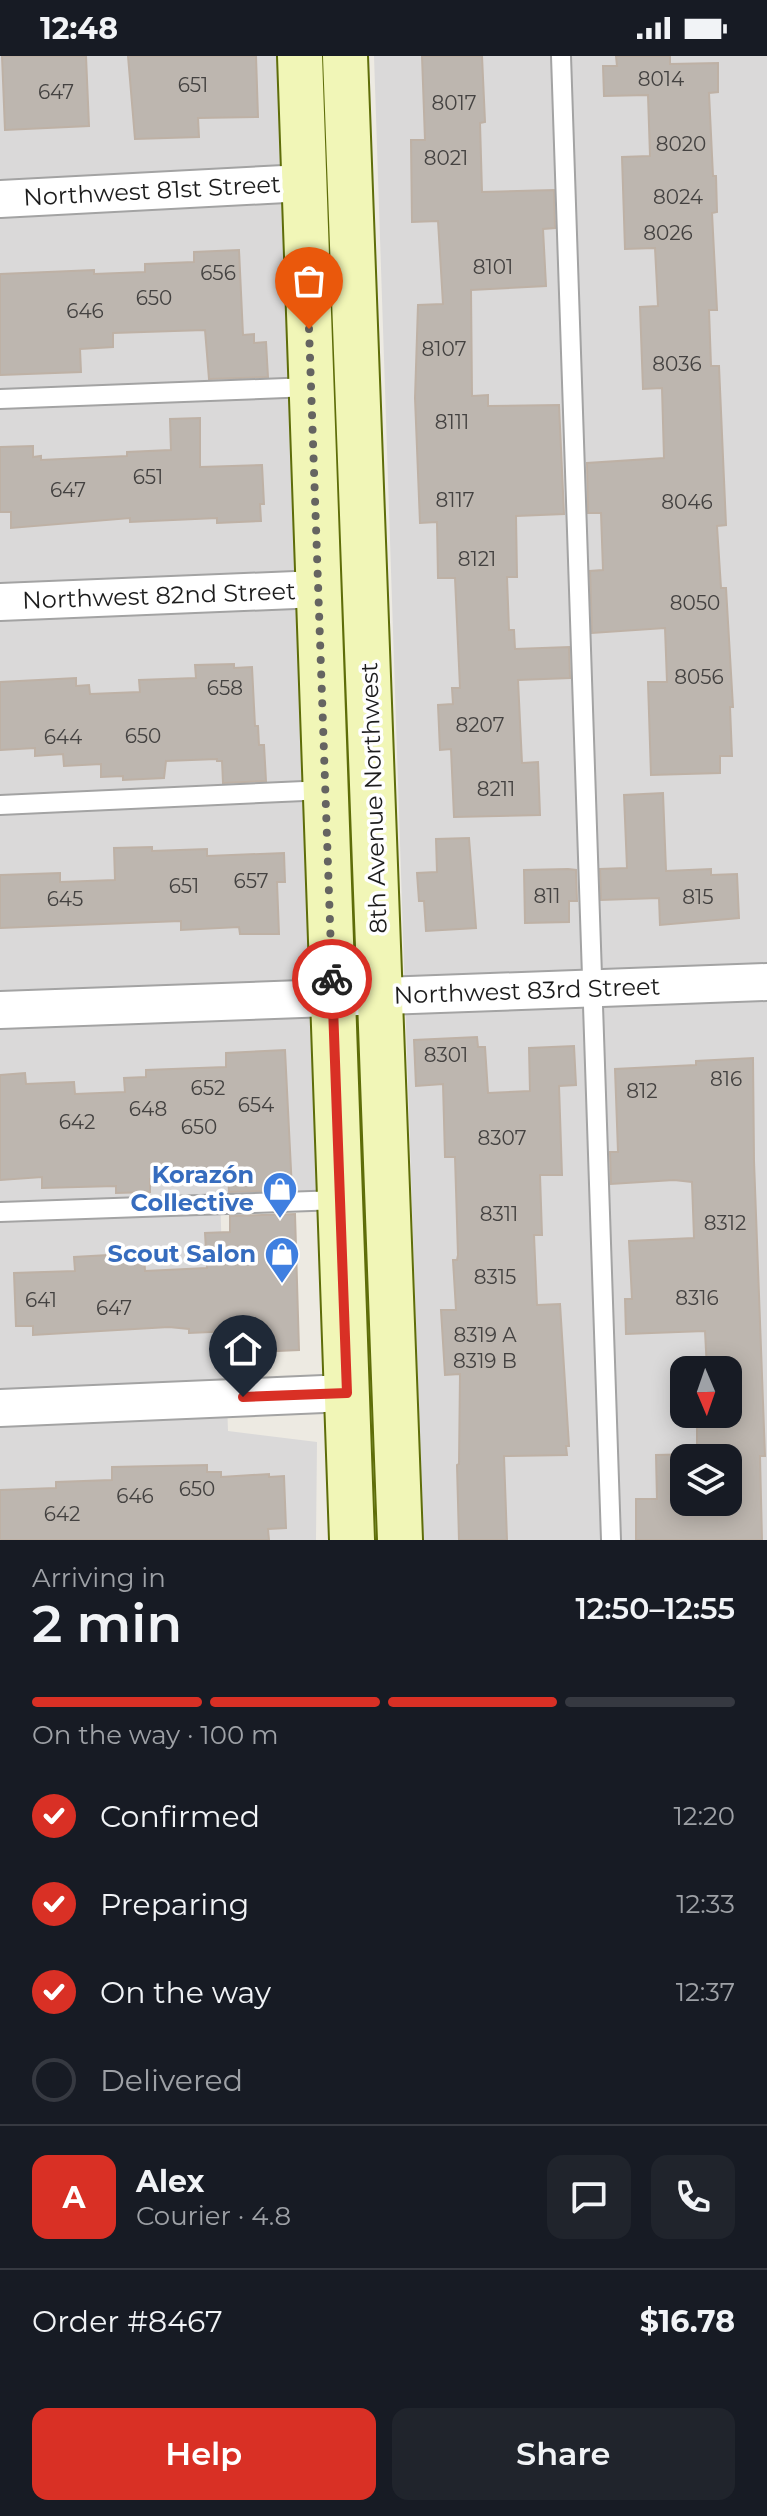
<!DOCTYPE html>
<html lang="en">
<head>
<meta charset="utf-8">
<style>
  :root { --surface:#171b24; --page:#20242c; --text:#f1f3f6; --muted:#9ea1a6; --line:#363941; --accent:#d93025 }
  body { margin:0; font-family:Montserrat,sans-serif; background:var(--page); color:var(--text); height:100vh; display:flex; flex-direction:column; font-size:30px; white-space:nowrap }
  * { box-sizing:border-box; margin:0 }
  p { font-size:26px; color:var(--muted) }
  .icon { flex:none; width:44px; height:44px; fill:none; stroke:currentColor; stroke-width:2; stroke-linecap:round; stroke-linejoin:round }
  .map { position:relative; height:1484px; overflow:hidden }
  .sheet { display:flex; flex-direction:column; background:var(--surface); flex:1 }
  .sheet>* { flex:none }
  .needle { width:52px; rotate:178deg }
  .controls { position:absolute; left:670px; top:1300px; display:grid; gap:16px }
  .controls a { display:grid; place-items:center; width:72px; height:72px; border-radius:16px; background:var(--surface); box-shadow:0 4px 20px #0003; font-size:40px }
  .pin { position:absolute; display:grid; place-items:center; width:68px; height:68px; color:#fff; margin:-82px -34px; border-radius:50% 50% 50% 0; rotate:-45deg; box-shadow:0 0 8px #0007 }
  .pin .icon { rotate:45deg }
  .courier { position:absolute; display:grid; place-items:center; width:80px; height:80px; margin:-40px; border:6px solid #d93025; border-radius:50%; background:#fff; color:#222; box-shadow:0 2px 10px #0007 }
  .head em { font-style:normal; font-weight:600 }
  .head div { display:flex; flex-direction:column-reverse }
  .head { display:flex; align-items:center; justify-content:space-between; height:136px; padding:0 32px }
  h1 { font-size:52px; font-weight:600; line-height:60px }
  .bar { display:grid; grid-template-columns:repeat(4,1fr); gap:12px 8px; align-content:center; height:96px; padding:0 32px }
  .bar i { height:10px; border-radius:6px; background:var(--line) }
  .bar .active { background:var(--accent) }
  .bar p { grid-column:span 4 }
  .line { display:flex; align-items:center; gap:20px; padding:0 32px; border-top:2px solid var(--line) }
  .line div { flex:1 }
  .round { display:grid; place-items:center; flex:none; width:84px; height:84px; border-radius:16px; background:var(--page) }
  ol { padding:0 32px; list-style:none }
  li { display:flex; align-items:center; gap:24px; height:88px }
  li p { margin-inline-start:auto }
  li .icon { padding:8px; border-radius:50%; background:var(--accent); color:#fff; stroke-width:4 }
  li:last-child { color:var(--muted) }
  li i { width:44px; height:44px; border:4px solid var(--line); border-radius:50% }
  .cta { display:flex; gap:16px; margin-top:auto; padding:16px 32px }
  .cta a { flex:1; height:92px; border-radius:16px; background:var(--accent); color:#fff; font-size:32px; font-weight:600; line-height:92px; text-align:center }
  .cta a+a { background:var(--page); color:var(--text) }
  .status { display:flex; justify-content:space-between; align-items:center; height:56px; padding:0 40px; background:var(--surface); direction:ltr }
  .status svg { height:22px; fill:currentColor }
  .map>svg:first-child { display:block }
  .residential { fill:#dad9d9; fill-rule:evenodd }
  .grass { fill:#c5e6a9 }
  .building { fill:#bdb6af; stroke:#beb1a5; stroke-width:2; fill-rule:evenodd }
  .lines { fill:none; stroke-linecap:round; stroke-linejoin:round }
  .service-casing { stroke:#a3a3a3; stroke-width:22 }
  .minor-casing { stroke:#a3a3a3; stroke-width:40 }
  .secondary-casing { stroke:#5e6d09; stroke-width:48 }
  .service { stroke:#fff; stroke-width:18 }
  .minor { stroke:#fff; stroke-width:36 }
  .secondary { stroke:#f1f6b7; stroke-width:44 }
  .done { stroke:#656461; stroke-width:8; stroke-dasharray:0 14.4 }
  .route { stroke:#d93025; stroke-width:10 }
  .labels { text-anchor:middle; stroke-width:7; stroke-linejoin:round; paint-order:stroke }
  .number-label { font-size:20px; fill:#444241 }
  .street-label { font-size:24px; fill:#1c1c1c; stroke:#fff }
  .shop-label { font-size:24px; font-weight:bold; fill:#366cbe; stroke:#fff; text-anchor:end }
</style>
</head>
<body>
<div class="status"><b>12:48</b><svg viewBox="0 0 49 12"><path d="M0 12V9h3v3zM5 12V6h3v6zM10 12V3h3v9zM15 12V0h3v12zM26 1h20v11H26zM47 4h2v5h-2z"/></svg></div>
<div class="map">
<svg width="767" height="1484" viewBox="0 0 767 1484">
  <rect width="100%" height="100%" fill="#edeae2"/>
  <!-- residential -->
  <g class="residential">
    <path d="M0 0H280L324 1135 220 1140 228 1375 317 1386 316 1484H0Z"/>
    <path d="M374 0H767V1484H423ZM684 1314H728V1358H684ZM684 1402H728V1446H684Z"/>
  </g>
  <!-- grass -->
  <path class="grass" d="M370 1026 383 1484H367L355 1027Z"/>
  <!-- building -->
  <g class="building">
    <path d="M2 0H86L89 70 5 74Z"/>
    <path d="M128 0H256L258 61 198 62 199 81 135 83Z"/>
    <path d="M422 0H482L485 66 480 67 482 136 554 134 555 172 543 173 546 230 471 234 472 340 488 339V350L559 349 564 458 516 460 517 521H507L509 574H514L515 593 569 591 570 622 518 624 522 707 538 706 540 759 454 761 451 693 440 694 438 649 453 648 452 632H460L455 522H438L437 466 420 467 415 342 418 249 443 248 438 165 412 166 411 84H425Z"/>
    <path d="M616 0H670V8L718 7V36L709 37 713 120H716L717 156 712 157 717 254H709L711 310H719L726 469 717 470 721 532H726L733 651H730L732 700H720V717L651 719 648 626H667L665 572 592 577 590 515 603 514 601 457H588L587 407 664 402 662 332 643 333 640 251 658 250 655 192 625 193 622 101 650 100 648 39 604 40 603 10H617Z"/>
    <path d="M239 194 243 279 254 278V287L266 286 268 321 209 323 205 274 113 277V291L80 293 81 316 0 319V218L94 214V218L145 216V208L194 206V196Z"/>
    <path d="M200 362V411L262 409 264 448H260L261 465 217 467V462L130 466V462L11 472V456H0V391L33 390V401L41 400V404L127 400V396L171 394 170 363Z"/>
    <path d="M234 608V612L252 611 255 670H258L259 689H264L266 725 223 727 222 705H217V703L166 705 164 722 123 724V720L101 721V708L64 710 63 698 35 700V692L0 694V626L76 622V630L89 629 90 638 140 636 139 624 196 622 195 609Z"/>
    <path d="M663 737 666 815 711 813V819L737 818 739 862 660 869 659 842 601 844 600 813 627 812 624 739Z"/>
    <path d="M469 782 476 872 426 875 424 845H419L417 817 437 816 436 783Z"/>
    <path d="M152 791V795L207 793V800L284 797 285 826H277L279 878H240L239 871 181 874V865L0 872V819L60 817V826L115 824 114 792Z"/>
    <path d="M568 813 576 814 577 845H569V866L525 867 524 814Z"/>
    <path d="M477 981 478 991H485L488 1037 530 1035 529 992 574 990 576 1029 559 1030 562 1119H540L542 1179H534L537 1249 560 1248 569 1390H566L567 1399 504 1400 507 1484H459L457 1409 459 1408 460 1318 445 1319 441 1254H456L453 1204H457L458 1199 455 1101H445L443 1028 416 1030 414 984Z"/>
    <path d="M285 994 292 1134 229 1136 228 1120 150 1123V1136L116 1137V1130L42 1132V1121L0 1124V1019L25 1017 26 1028 74 1026 75 1038 125 1036 124 1022 146 1021V1014L226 1011V997Z"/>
    <path d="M753 1002 754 1105 765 1400H760L762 1484H636V1443H657L656 1399 697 1398V1370H713V1365H728V1314H707L705 1275 626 1278 625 1243H632L629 1185 694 1182 692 1126 674 1124 611 1128 610 1096H618L615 1013 696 1009V1005ZM684 1402H728V1446H684Z"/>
    <path d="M295 1158 299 1294 235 1297 234 1275 189 1277V1273L169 1271 33 1279V1270H16L14 1217 75 1215 74 1201 144 1197 145 1215 207 1212 205 1177 230 1176V1160Z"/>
    <path d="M207 1409V1416H221V1421L269 1418V1421L284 1420 286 1472 268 1473 269 1484H0V1434L56 1432V1426L112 1424V1411Z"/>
  </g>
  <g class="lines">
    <!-- service casing -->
    <g class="service-casing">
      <g id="service">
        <path d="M561 0 611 1484"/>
        <path d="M0 343 311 331"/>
        <path d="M0 749 326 734"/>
        <path d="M0 1156 340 1144"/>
      </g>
    </g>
    <!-- minor casing -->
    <g class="minor-casing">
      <g id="minor">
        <path d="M0 143 304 127"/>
        <path d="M0 546 319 533"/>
        <path d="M0 954 767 926"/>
        <path d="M0 1352 347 1337"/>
      </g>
    </g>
    <!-- secondary casing -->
    <g class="secondary-casing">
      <g id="secondary">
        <path d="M300 0 352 1484"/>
        <path d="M345 0 400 1484"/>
      </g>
    </g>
    <!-- service -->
    <use href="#service" class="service"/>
    <!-- minor -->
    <use href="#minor" class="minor"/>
    <!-- secondary -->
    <use href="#secondary" class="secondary"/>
  </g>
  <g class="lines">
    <!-- done -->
    <path class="done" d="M309 273 332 923"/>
    <!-- route -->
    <path class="route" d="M243 1341 347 1337 332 923"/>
  </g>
  <!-- icons -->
  <defs>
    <g id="shop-pin" transform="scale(1.8)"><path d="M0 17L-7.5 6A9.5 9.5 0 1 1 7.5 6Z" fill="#3f7fe0" stroke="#fff"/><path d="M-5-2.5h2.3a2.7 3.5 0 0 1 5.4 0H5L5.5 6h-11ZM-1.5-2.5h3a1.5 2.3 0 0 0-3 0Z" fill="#fff"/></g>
  </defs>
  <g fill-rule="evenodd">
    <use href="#shop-pin" x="280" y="1133"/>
    <use href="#shop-pin" x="282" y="1198"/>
  </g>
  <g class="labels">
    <!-- number labels -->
    <g class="number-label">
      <text x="661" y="30">8014</text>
      <text x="193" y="36">651</text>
      <text x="56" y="43">647</text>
      <text x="454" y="54">8017</text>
      <text x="681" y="95">8020</text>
      <text x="446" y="109">8021</text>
      <text x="678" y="148">8024</text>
      <text x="668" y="184">8026</text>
      <text x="493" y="218">8101</text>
      <text x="218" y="224">656</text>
      <text x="154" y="249">650</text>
      <text x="85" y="262">646</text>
      <text x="444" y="300">8107</text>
      <text x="677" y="315">8036</text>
      <text x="452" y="373">8111</text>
      <text x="148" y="428">651</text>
      <text x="68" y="441">647</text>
      <text x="455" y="451">8117</text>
      <text x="687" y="453">8046</text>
      <text x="477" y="510">8121</text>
      <text x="695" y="554">8050</text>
      <text x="699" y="628">8056</text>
      <text x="225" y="639">658</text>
      <text x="480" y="676">8207</text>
      <text x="143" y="687">650</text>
      <text x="63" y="688">644</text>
      <text x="496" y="740">8211</text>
      <text x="251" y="832">657</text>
      <text x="184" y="837">651</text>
      <text x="547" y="847">811</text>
      <text x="698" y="848">815</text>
      <text x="65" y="850">645</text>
      <text x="446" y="1006">8301</text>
      <text x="726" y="1030">816</text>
      <text x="208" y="1039">652</text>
      <text x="642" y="1042">812</text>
      <text x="256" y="1056">654</text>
      <text x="148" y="1060">648</text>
      <text x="77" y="1073">642</text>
      <text x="199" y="1078">650</text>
      <text x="502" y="1089">8307</text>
      <text x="499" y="1165">8311</text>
      <text x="725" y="1174">8312</text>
      <text x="495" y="1228">8315</text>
      <text x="697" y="1249">8316</text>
      <text x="41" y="1251">641</text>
      <text x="114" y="1259">647</text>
      <text x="485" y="1286">8319 A</text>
      <text x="485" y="1312">8319 B</text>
      <text x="197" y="1440">650</text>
      <text x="135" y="1447">646</text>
      <text x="62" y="1465">642</text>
    </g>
    <!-- street labels -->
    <g class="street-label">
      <text transform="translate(152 135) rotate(-3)" y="8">Northwest 81st Street</text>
      <text transform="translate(159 540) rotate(-2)" y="8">Northwest 82nd Street</text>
      <text transform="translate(374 742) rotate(-92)" y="8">8th Avenue Northwest</text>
      <text transform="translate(527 935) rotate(-2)" y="8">Northwest 83rd Street</text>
    </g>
    <!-- shop labels -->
    <g class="shop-label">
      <text x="254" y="1127">Korazón<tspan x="254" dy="28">Collective</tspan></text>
      <text x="256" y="1206">Scout Salon</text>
    </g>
  </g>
</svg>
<div class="controls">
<a><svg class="needle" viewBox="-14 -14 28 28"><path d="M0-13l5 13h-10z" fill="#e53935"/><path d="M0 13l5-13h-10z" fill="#9ea1a6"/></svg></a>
<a><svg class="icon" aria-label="layers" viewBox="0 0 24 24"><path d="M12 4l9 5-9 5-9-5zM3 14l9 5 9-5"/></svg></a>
</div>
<div class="pin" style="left:309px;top:273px;background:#ea580c"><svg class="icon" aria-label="bag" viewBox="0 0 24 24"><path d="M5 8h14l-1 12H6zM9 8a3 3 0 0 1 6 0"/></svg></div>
<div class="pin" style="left:243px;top:1341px;background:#1f2937"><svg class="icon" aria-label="home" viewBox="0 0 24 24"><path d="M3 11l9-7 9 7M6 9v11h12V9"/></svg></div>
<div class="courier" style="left:332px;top:923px"><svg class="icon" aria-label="bike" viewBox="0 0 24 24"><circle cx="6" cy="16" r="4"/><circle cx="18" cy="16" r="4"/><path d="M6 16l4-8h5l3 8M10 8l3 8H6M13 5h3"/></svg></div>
</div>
<section class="sheet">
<div class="head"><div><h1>2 min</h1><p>Arriving in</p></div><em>12:50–12:55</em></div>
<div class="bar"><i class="active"></i><i class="active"></i><i class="active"></i><i></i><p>On the way · 100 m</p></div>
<ol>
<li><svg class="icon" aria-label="check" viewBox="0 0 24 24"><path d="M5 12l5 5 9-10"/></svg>Confirmed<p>12:20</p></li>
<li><svg class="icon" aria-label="check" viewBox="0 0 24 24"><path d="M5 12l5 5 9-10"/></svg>Preparing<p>12:33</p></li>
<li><svg class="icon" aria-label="check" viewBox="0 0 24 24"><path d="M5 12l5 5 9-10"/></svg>On the way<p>12:37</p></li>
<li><i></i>Delivered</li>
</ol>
<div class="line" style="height:144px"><b class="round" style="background:var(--accent);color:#fff">A</b><div><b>Alex</b><p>Courier · 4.8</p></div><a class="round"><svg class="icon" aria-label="chat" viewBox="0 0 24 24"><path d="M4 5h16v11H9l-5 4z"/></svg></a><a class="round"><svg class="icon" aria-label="phone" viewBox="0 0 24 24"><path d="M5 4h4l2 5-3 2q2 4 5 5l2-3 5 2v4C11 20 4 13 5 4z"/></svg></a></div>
<div class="line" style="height:104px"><div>Order #8467</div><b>$16.78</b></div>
<div class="cta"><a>Help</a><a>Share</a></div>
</section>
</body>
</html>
